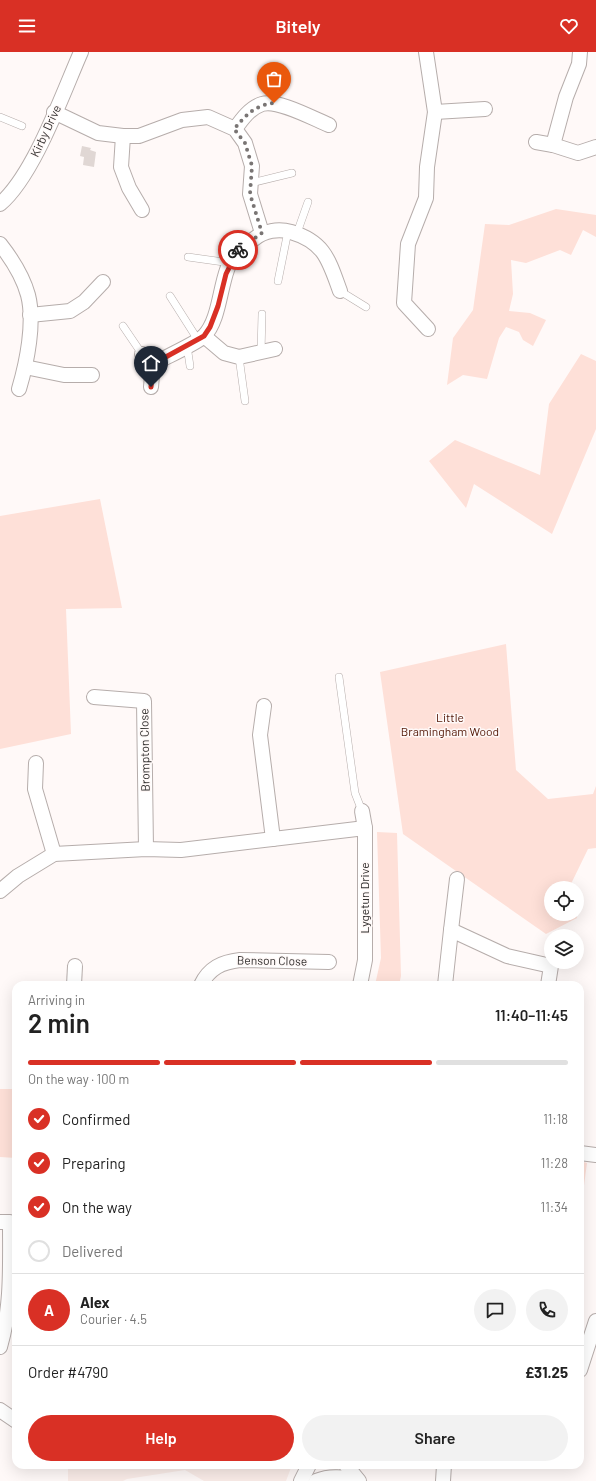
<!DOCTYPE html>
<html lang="en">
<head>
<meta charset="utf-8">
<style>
  :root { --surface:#fff; --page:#f2f2f2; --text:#222; --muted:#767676; --line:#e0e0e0; --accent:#d93025 }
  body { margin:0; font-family:Barlow,sans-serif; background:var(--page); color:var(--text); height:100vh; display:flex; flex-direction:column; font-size:15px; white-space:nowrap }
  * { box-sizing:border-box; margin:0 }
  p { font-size:13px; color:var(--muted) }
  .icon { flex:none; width:22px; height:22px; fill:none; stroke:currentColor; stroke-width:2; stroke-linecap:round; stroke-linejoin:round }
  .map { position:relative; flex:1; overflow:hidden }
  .side { position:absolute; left:12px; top:929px; width:572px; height:488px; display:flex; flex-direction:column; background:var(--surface); border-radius:12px; box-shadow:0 4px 16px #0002 }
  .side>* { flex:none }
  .controls { position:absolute; left:544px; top:829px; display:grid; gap:8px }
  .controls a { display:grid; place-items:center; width:40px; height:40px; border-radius:50%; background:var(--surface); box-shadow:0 4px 16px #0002; font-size:20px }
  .pin { position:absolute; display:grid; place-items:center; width:34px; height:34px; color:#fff; margin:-41px -17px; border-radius:50% 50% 50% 0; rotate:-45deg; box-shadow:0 0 4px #0007 }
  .pin .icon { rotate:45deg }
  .courier { position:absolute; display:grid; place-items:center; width:40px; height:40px; margin:-20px; border:3px solid #d93025; border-radius:50%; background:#fff; color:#222; box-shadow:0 1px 5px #0007 }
  .head em { font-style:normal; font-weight:600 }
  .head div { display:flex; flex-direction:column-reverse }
  .head { display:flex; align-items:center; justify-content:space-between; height:68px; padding:0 16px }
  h1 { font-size:26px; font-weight:600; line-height:30px }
  .bar { display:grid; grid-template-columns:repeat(4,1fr); gap:6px 4px; align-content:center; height:48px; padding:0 16px }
  .bar i { height:5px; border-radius:3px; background:var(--line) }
  .bar .on { background:var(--accent) }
  .bar p { grid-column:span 4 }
  .line { display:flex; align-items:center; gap:10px; padding:0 16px; border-top:1px solid var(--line) }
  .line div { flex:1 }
  .round { display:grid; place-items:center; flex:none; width:42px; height:42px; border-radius:21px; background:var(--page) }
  ol { padding:0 16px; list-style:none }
  li { display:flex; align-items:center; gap:12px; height:44px }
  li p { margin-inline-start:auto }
  li .icon { padding:4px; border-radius:50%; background:var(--accent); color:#fff; stroke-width:4 }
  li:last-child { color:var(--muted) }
  li i { width:22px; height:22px; border:2px solid var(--line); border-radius:50% }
  .cta { display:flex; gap:8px; margin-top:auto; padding:8px 16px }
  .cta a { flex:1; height:46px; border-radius:24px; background:var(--accent); color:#fff; font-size:16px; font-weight:600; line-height:46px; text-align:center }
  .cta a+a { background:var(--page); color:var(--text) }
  header { display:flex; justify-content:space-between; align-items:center; height:52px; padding:0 16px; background:var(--accent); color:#fff; font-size:18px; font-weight:600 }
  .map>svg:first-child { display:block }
  .built { fill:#faece8 }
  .green { fill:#fee0d8 }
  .building { fill:#e0d7d4 }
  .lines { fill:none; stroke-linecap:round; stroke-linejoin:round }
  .service-casing { stroke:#b6adab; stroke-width:8 }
  .minor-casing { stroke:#b6adab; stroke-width:16 }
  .service { stroke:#fff; stroke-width:7 }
  .minor { stroke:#fff; stroke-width:14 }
  .done { stroke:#797574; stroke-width:4; stroke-dasharray:0 7.2 }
  .route { stroke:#d93025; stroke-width:5 }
  .labels { text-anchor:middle; stroke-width:3; stroke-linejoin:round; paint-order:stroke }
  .street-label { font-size:12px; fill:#312e2d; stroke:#fff9f8 }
  .park-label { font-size:12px; fill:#521605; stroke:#fff9f8 }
</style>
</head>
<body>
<header><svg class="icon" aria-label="menu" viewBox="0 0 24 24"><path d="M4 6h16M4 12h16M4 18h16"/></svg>Bitely<svg class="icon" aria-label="heart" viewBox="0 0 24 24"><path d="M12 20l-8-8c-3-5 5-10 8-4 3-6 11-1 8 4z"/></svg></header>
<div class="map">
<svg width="596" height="1429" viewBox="0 0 596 1429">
  <rect width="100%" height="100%" fill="#fff9f8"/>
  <!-- built -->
  <path class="built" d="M68 1413H292L286 1429H204L185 1418 127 1427 123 1429H68Z"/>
  <!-- green -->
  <g class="green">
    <path d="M556 157 596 163V185L583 178 571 203 560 198 526 211 511 208 513 242 509 259 530 261 546 268 533 294 523 288 519 280 506 275 499 286 487 327 463 323 447 333 453 286 473 258 485 172 509 173Z"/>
    <path d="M581 302 596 309V377L552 482 474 432 466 456 429 409 455 388 540 423 549 352Z"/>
    <path d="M100 447 122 556 66 557 71 682 0 697V464Z"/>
    <path d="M506 592 516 718 548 747 593 742 596 734V796L588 797 569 836H551V862H576L577 866 546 882 403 782 380 620Z"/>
    <path d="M377 780 397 781 401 924 399 933H375L381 906Z"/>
    <path d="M0 1037H16V1106L0 1105Z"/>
    <path d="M580 1109 587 1111 580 1163Z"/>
  </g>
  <!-- building -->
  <path class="building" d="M82 94 91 96 90 98 96 100 94 115 83 113 84 105 80 104Z"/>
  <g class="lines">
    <!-- service casing -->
    <g class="service-casing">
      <g id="service">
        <path d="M0 65 22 74"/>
        <path d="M251 131 292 121"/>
        <path d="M297 181 308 150"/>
        <path d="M188 205 231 211"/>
        <path d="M278 229 288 179"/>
        <path d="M340 239 366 255"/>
        <path d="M170 244 198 288"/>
        <path d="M123 274 142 302"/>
        <path d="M187 294 190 314"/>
        <path d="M261 300 262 262"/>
        <path d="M239 305 245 349"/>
        <path d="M339 625 355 741 362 759"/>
      </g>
    </g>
    <!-- minor casing -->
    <g class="minor-casing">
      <g id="minor">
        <path d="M426 0 435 60 427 115 426 146 408 192 404 251 428 277"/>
        <path d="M54 60 98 81 123 84H139L182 68 208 65 235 77 245 91 252 114 250 142 262 181"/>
        <path d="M435 60 485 57"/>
        <path d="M235 77C242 67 250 56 262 52 278 47 314 67 329 73"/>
        <path d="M123 84 121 115 129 136 142 158"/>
        <path d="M536 90 553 93 578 101 596 95"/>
        <path d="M553 93 566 45 579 12 580 0"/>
        <path d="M0 152C34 123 62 43 81 0"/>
        <path d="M0 192C11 206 23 225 28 243 35 270 27 310 19 337"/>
        <path d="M30 263 70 259 84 250 103 230"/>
        <path d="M204 284 224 301 239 305 275 297"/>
        <path d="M142 302 153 312"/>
        <path d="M25 315 64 323H92"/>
        <path d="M151 335 153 312C164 306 197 291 204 284 224 263 218 217 239 198 243 193 249 190 254 187 264 179 278 176 291 180 325 190 329 209 340 239"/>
        <path d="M94 645 144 649 146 797"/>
        <path d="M264 654 260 683 273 787"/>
        <path d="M36 711 35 737 54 802"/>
        <path d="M0 839 18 824 54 802 146 797 181 798 365 776"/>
        <path d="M451 878 457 827"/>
        <path d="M74 933 75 914"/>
        <path d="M201 933C209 916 222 910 240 908L329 910"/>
        <path d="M360 933 365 908V776L362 759"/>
        <path d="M445 933 451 878 507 904 551 914 548 933"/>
        <path d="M580 1101 596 1103"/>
        <path d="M0 1170H10C10 1213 12 1254 0 1295"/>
        <path d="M580 1318 596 1269"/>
        <path d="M0 1358 16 1369"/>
        <path d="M346 1413 359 1429"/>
        <path d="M301 1429 309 1413"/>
        <path d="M316 1429C331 1423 343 1425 358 1429"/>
        <path d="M443 1429 444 1413"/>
      </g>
    </g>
    <!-- service -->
    <use href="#service" class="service"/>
    <!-- minor -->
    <use href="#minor" class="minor"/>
  </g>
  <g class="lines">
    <!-- done -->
    <path class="done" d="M238 198 262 181 250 142 252 114 245 91 234 77C246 63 255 53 274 51"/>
    <!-- route -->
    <path class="route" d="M151 335 153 312 204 284 210 275 218 254 226 222 238 198"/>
  </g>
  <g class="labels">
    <!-- street labels -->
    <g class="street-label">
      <text transform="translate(46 79) rotate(-65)" y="4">Kirby Drive</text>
      <text transform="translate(145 698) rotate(-91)" y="4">Brompton Close</text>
      <text transform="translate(365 846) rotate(-90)" y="4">Lygetun Drive</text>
      <text transform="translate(272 909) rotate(1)" y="4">Benson Close</text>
    </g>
    <!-- park labels -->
    <g class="park-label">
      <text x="450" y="670">Little<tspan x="450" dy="14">Bramingham Wood</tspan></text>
    </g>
  </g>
</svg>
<div class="controls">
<a><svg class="icon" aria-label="locate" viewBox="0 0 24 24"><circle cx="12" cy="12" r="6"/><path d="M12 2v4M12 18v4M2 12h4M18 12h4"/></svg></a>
<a><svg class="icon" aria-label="layers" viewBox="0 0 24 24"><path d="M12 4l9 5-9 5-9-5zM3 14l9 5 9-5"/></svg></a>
</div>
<div class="pin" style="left:274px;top:51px;background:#ea580c"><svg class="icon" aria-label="bag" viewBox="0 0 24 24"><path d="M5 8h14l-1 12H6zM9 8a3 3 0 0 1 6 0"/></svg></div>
<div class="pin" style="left:151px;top:335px;background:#1f2937"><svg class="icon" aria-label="home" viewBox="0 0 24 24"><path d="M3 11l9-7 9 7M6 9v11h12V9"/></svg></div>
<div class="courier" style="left:238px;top:198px"><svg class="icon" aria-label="bike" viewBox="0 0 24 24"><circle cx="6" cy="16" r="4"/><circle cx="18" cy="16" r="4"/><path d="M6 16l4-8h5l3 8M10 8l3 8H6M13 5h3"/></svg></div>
<section class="side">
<div class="head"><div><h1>2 min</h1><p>Arriving in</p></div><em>11:40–11:45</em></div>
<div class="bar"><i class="on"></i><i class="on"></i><i class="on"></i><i></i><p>On the way · 100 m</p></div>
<ol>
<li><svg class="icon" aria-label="check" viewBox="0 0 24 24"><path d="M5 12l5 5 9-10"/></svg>Confirmed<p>11:18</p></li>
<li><svg class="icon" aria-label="check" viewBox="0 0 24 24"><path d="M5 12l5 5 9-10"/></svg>Preparing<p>11:28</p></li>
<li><svg class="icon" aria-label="check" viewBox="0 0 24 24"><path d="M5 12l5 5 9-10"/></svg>On the way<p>11:34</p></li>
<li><i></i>Delivered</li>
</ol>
<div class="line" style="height:72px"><b class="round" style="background:var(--accent);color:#fff">A</b><div><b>Alex</b><p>Courier · 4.5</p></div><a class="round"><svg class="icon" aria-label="chat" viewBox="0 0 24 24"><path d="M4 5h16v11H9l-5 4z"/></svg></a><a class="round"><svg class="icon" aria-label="phone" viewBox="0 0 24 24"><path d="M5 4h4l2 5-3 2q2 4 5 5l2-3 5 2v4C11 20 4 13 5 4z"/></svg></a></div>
<div class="line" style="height:52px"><div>Order #4790</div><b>£31.25</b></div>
<div class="cta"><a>Help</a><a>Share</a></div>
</section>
</div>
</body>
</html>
